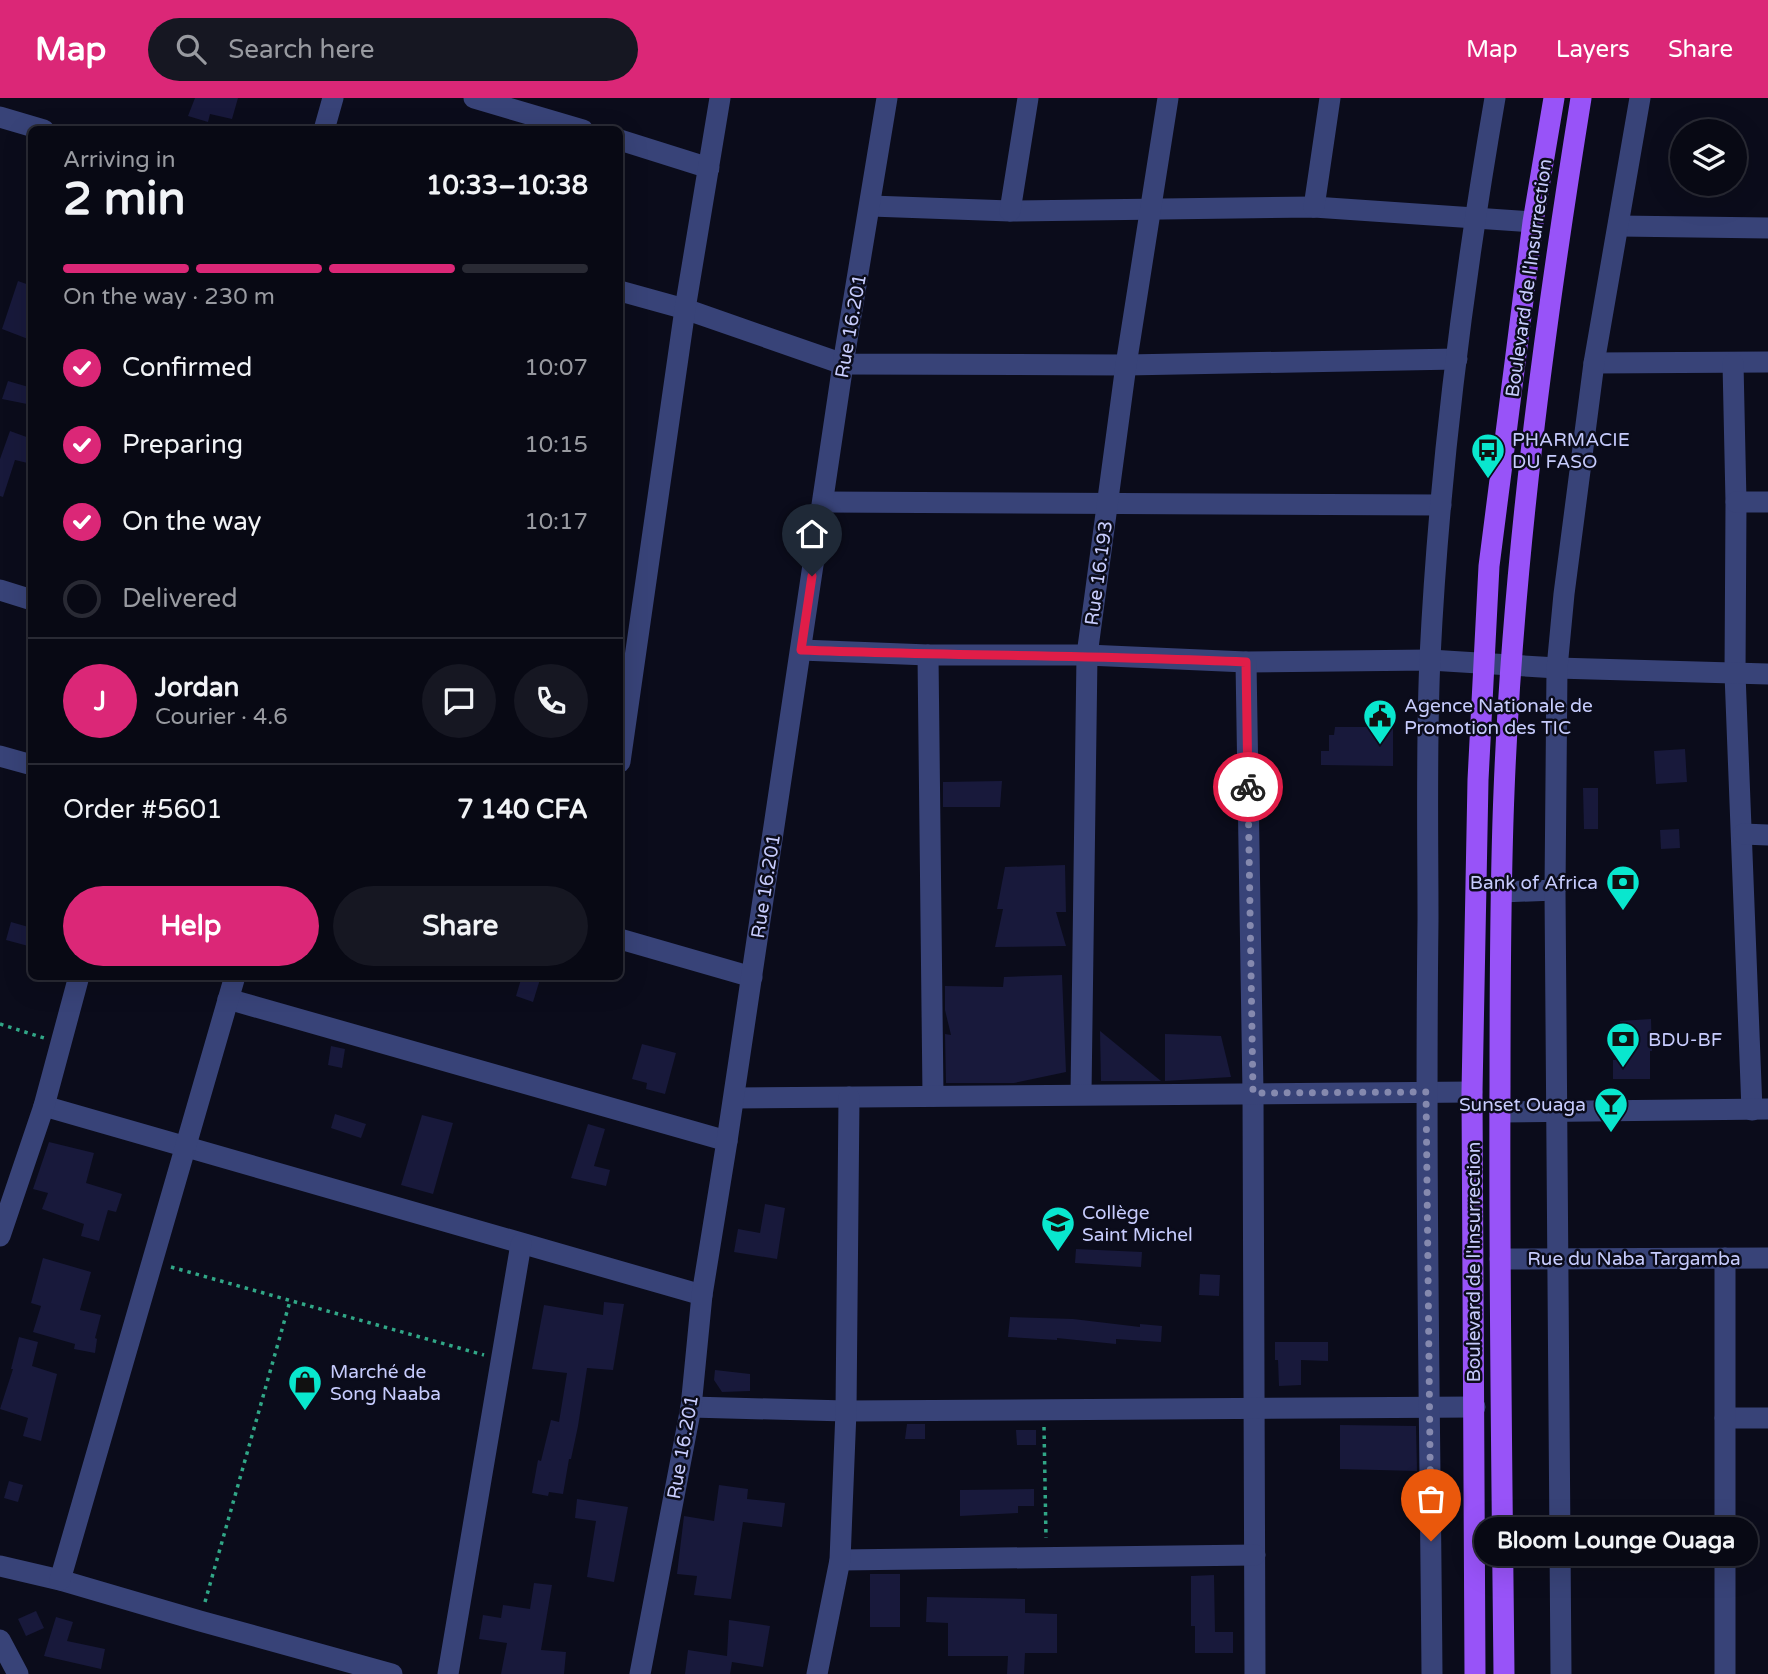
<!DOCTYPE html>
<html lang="en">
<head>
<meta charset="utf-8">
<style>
  :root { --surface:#080914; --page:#161722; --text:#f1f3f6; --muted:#989aa0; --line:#292a34; --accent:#db2777 }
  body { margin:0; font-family:"Varela Round",sans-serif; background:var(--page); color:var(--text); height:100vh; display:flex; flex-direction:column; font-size:26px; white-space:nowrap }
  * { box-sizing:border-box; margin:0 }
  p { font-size:23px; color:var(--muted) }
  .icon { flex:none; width:38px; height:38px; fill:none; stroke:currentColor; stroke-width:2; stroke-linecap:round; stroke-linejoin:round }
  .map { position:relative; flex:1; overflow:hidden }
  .side { position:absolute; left:28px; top:28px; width:595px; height:854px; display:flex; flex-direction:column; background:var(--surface); border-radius:10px; box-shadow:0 7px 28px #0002,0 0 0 2px var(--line) }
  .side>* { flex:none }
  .fabs { position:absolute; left:1670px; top:21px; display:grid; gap:14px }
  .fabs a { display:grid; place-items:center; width:77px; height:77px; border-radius:50%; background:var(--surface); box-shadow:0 7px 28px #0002,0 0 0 2px var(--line); font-size:35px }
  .pin { position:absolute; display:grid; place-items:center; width:60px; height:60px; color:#fff; margin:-72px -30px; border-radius:50% 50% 50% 0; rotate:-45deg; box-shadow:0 0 7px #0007 }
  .pin .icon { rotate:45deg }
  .courier { position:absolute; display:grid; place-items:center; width:70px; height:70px; margin:-35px; border:5px solid #e11d48; border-radius:50%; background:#fff; color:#222; box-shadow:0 2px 9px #0007 }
  .bubble { position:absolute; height:49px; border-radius:24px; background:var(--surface); box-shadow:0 7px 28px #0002,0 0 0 2px var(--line); font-size:23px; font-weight:800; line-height:49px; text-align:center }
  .head em { font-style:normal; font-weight:800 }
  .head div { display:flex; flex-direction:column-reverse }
  .head { display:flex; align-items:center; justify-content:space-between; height:119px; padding:0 35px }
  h1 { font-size:46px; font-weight:800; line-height:52px }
  .bar { display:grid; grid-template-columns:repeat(4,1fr); gap:10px 7px; align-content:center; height:84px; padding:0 35px }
  .bar i { height:9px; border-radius:5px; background:var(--line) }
  .bar .on { background:var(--accent) }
  .bar p { grid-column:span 4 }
  .line { display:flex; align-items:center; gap:18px; padding:0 35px; border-top:2px solid var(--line) }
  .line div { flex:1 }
  .round { display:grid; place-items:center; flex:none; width:74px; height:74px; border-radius:37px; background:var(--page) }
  ol { padding:0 35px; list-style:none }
  li { display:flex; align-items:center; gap:21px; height:77px }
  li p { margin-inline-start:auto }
  li .icon { padding:7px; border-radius:50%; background:var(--accent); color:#fff; stroke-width:4 }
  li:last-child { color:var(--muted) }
  li i { width:38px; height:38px; border:4px solid var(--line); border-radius:50% }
  .button { display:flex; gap:14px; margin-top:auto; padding:14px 35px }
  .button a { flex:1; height:80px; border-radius:42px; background:var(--accent); color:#fff; font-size:28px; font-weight:800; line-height:80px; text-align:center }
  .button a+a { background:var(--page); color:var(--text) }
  header { display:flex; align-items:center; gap:42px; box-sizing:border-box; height:98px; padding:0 35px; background:var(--accent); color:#fff }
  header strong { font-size:33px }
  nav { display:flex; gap:38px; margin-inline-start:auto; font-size:24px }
  .search { width:490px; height:63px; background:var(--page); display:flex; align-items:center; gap:18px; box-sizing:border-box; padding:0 24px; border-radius:38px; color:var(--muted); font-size:26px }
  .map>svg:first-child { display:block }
  .building { fill:#18193b }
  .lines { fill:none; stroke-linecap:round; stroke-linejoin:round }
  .path { stroke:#31a787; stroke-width:3.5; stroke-dasharray:3.5 5; stroke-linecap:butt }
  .minor { stroke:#384378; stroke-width:21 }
  .major { stroke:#9853f8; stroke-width:21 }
  .done { stroke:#8589ae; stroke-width:7; stroke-dasharray:0 12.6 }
  .route { stroke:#e11d48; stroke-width:9 }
  .labels { text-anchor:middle; stroke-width:5; stroke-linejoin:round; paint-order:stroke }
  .street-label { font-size:19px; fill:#c7ccfd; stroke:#0b0c1b }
  .poi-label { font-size:19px; fill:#c7ccfd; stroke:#0b0c1b; text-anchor:start }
</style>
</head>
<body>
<header>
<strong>Map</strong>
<div class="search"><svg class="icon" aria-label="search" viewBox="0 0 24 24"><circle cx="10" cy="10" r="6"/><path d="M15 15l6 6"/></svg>Search here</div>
<nav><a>Map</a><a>Layers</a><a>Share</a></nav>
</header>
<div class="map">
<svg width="1768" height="1576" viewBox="0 0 1768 1576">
  <rect width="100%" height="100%" fill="#0b0c1b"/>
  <!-- building -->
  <g class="building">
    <path d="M195 0H238L232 21 210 16 208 24 188 18Z"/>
    <path d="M18 183 32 188V231L28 241 2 231Z"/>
    <path d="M8 283 32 290V307L2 301Z"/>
    <path d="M10 333 32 341V366L15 362 3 399 0 398V361Z"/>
    <path d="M1335 629H1393V668L1321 667V653H1329V637H1334Z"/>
    <path d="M1685 651 1687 684 1656 686 1654 653Z"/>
    <path d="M1002 683 1000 709H943V684Z"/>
    <path d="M1583 690H1598V731H1584Z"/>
    <path d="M1679 731 1680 750 1661 751 1660 732Z"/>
    <path d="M1065 767 1066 814H1056L1066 848 995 849 1003 811H997L1005 769Z"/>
    <path d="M11 824 32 830V849L6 842Z"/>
    <path d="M1062 877 1066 974 1014 985H946L945 936 951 937 945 912V888L1003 889 1004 879Z"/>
    <path d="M522 878H541L533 904 516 898Z"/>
    <path d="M1651 921 1652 953H1650V981H1613V962H1622L1620 923Z"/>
    <path d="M1100 933 1161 983H1101Z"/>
    <path d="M1165 936 1221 938 1231 979 1165 983Z"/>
    <path d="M642 946 676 955 665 996 646 991 647 985 632 981Z"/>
    <path d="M331 948 345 951 342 970 328 967Z"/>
    <path d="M335 1016 366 1026 361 1040 331 1030Z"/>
    <path d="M422 1017 453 1025 433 1096 401 1087Z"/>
    <path d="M588 1026 605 1031 594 1068 610 1072 606 1088 571 1080Z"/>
    <path d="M49 1044 94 1055 86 1085 122 1096 116 1114 108 1112 99 1143 81 1138 84 1126 42 1111 48 1095 33 1091Z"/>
    <path d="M765 1106 785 1110 777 1161 734 1154 738 1131 760 1135Z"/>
    <path d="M1076 1151 1142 1154 1141 1169 1075 1165Z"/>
    <path d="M43 1160 91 1174 80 1212 101 1217 95 1240 97 1241 95 1255 74 1251 75 1246 33 1234 41 1208 31 1205Z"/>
    <path d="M1200 1176 1220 1177 1219 1198 1199 1197Z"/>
    <path d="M604 1204 624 1206 613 1272 587 1270 578 1328 571 1361H569L563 1396 549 1394 548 1398 532 1395 538 1362 541 1363 551 1322 559 1324 567 1275 532 1271 544 1207 603 1217Z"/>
    <path d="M1010 1219 1073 1221 1140 1229V1226L1162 1228 1161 1244 1116 1241V1246L1057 1240V1242L1008 1239Z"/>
    <path d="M19 1239 38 1244 32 1268 57 1276 41 1343 23 1338 28 1320 0 1311 13 1271H11Z"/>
    <path d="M1275 1244H1328V1263L1301 1262V1287L1279 1288 1278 1262H1275Z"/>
    <path d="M715 1272 750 1276V1293L722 1294 714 1282Z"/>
    <path d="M907 1326H925V1341H905Z"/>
    <path d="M1340 1327 1416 1328 1417 1373 1340 1371Z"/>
    <path d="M1016 1332H1036V1347H1017Z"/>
    <path d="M9 1383 23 1387 18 1404 4 1400Z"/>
    <path d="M719 1387 748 1391 747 1401 785 1405 782 1429 743 1424 731 1501 694 1497 697 1478 677 1476 684 1418 714 1423Z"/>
    <path d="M1034 1391V1408H1018V1415L960 1418V1392Z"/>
    <path d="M577 1401 628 1409 614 1484 587 1479 596 1423 575 1420Z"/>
    <rect x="870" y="1476" width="30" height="53"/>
    <path d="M1214 1477 1215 1534H1233V1555H1195V1528H1191V1478Z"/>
    <path d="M534 1485 552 1487 541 1552 566 1554 564 1576H501L507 1545 479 1541 483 1517 501 1520 503 1507 530 1511Z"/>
    <path d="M927 1499 1025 1501V1515L1057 1516V1555H1025L1024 1576H1007L1008 1558H948V1525L926 1524Z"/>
    <path d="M36 1513 44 1530 26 1538 18 1521Z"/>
    <path d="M56 1519 73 1524 67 1543 105 1551 101 1571 44 1558Z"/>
    <path d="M729 1522 770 1528 763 1569 732 1564 730 1576H685L688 1552 727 1558Z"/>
  </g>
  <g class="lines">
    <!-- path -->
    <g class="path">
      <path d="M0 926 44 940"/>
      <path d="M171 1169 484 1257"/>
      <path d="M1044 1329 1046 1440"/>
      <path d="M205 1504 290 1203"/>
    </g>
    <!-- minor -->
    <g class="minor">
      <path d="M474 0 583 32"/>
      <path d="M0 19 44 32"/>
      <path d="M324 32 333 0"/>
      <path d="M620 42 709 70"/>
      <path d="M871 108 1010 113 1314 109 1533 124"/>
      <path d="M1314 109 1330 0"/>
      <path d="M1010 113 1028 0"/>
      <path d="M1619 128 1768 130"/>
      <path d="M620 193 685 211 843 266 1126 267 1457 261"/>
      <path d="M1594 265 1768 264"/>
      <path d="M1733 265 1736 404 1735 576 1752 1012"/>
      <path d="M823 404 1441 407"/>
      <path d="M1736 404H1768"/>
      <path d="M0 492 32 502"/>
      <path d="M801 552 928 557H1087L1246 564 1430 562 1557 570 1768 576"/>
      <path d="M928 557 933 998"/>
      <path d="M1246 564 1253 995 1255 1576"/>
      <path d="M0 658 32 667"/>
      <path d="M620 664 685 211 720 0"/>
      <path d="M1743 736 1768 737"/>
      <path d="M1501 794 1555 792"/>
      <path d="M620 841 752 879"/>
      <path d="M228 901 727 1043"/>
      <path d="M1081 996 1087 557 1126 267 1168 0"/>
      <path d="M734 1000 1472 994"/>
      <path d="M44 1008 702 1197"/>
      <path d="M1500 1014 1768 1011"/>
      <path d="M0 1138 44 1008 79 878"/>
      <path d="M1500 1161 1768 1160"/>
      <path d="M691 1309 846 1313 1475 1309"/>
      <path d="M1725 1320H1768"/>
      <path d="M840 1462 1255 1457"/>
      <path d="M0 1468 60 1482 200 1523 392 1576"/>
      <path d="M60 1482 235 878"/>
      <path d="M0 1542 18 1576"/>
      <path d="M448 1576 521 1146"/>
      <path d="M640 1576 691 1309 702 1197 727 1043 843 266 887 0"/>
      <path d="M817 1576 840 1462 846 1313 849 999"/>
      <path d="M1432 1576C1430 1325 1425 1073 1428 822 1428 735 1426 647 1430 560 1439 372 1463 185 1495 0"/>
      <path d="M1561 1576 1555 792 1557 570 1564 496 1594 265 1640 0"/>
      <path d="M1725 1576V1160"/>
    </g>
    <!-- major -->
    <g class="major">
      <path d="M1475 1576 1472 994 1478 682 1484 565 1489 468 1533 124 1554 0"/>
      <path d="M1504 1576C1502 1380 1499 1184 1500 988 1500 890 1500 792 1504 694 1513 462 1544 230 1581 0"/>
    </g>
  </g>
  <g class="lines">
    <!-- done -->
    <path class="done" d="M1248 689 1253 995 1426 994 1431 1443"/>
    <!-- route -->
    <path class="route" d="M812 478 801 552C950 558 1098 557 1246 564L1248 689"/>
  </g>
  <!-- icons -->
  <defs>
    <g id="bus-pin" transform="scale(1.75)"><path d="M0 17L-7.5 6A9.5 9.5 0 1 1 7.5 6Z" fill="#09e7ce" stroke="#0b0c1b"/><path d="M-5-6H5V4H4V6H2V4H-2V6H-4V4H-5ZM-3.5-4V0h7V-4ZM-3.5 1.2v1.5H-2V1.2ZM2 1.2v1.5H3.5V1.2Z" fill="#111"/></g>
    <g id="civic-pin" transform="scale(1.75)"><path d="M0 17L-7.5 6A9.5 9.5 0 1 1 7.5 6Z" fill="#09e7ce" stroke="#0b0c1b"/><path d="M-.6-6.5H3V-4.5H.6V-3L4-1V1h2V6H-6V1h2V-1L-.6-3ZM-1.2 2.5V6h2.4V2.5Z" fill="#111"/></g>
    <g id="bank-pin" transform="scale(1.75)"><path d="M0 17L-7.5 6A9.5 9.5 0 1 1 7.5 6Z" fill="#09e7ce" stroke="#0b0c1b"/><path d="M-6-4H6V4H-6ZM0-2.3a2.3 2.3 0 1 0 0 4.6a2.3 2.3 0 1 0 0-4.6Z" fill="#111"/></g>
    <g id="bar-pin" transform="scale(1.75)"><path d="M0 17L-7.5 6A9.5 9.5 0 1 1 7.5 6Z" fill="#09e7ce" stroke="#0b0c1b"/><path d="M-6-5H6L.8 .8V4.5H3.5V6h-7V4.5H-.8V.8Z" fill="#111"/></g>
    <g id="school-pin" transform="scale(1.75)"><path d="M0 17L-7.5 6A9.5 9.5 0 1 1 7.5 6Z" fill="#09e7ce" stroke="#0b0c1b"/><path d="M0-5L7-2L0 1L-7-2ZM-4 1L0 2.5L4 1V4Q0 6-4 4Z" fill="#111"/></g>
    <g id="shop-pin" transform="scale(1.75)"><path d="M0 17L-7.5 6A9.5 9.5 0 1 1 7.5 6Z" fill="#09e7ce" stroke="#0b0c1b"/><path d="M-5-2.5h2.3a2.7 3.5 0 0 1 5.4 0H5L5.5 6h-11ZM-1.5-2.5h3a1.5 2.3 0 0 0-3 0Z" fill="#111"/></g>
  </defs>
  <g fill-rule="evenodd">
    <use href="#bus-pin" x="1488" y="352"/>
    <use href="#civic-pin" x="1380" y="618"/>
    <use href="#bank-pin" x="1623" y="784"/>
    <use href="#bank-pin" x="1623" y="941"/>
    <use href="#bar-pin" x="1611" y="1006"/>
    <use href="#school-pin" x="1058" y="1125"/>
    <use href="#shop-pin" x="305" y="1284"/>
  </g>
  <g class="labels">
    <!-- street labels -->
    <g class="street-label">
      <text transform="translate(1528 180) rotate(-82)" y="7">Boulevard de l'Insurrection</text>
      <text transform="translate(850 228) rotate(-80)" y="7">Rue 16.201</text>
      <text transform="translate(1098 475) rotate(-82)" y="7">Rue 16.193</text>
      <text transform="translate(765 788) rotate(-81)" y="7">Rue 16.201</text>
      <text x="1634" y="1167">Rue du Naba Targamba</text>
      <text transform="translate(1473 1164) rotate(-90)" y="7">Boulevard de l'Insurrection</text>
      <text transform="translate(682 1349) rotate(-80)" y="7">Rue 16.201</text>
    </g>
    <!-- poi labels -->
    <g class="poi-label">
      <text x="1512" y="348">PHARMACIE<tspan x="1512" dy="22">DU FASO</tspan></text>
      <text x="1404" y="614">Agence Nationale de<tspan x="1404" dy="22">Promotion des TIC</tspan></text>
      <text x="1598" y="791" text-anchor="end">Bank of Africa</text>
      <text x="1648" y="948">BDU-BF</text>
      <text x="1586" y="1013" text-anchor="end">Sunset Ouaga</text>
      <text x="1082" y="1121">Collège<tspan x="1082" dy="22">Saint Michel</tspan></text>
      <text x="330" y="1280">Marché de<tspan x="330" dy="22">Song Naaba</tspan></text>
    </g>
  </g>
</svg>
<div class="fabs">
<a><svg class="icon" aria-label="layers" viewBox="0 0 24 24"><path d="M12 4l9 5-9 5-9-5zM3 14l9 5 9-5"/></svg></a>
</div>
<div class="pin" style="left:1431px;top:1443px;background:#ea580c"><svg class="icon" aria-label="bag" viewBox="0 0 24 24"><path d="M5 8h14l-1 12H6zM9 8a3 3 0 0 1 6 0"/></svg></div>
<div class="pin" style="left:812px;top:478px;background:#1f2937"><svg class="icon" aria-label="home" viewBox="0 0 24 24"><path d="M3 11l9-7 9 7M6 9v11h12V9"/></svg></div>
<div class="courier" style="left:1248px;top:689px"><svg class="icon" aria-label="bike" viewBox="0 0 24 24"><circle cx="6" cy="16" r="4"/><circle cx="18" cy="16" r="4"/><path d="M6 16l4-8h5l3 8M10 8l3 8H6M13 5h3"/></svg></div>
<div class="bubble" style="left:1474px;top:1419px;width:284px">Bloom Lounge Ouaga</div>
<section class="side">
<div class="head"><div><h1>2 min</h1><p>Arriving in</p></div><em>10:33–10:38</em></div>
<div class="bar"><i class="on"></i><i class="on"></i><i class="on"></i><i></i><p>On the way · 230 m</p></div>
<ol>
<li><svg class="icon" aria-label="check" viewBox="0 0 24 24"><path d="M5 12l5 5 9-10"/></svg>Confirmed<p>10:07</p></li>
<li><svg class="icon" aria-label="check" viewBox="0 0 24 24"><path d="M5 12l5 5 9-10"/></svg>Preparing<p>10:15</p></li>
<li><svg class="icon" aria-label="check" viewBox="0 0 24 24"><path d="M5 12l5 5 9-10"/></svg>On the way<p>10:17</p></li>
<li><i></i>Delivered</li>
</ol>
<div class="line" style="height:126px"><b class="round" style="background:var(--accent);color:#fff">J</b><div><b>Jordan</b><p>Courier · 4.6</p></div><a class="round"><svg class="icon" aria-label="chat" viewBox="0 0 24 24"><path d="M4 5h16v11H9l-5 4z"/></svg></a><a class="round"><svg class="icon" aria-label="phone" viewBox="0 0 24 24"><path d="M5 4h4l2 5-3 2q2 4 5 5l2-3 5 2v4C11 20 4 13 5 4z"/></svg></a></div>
<div class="line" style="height:91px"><div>Order #5601</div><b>7 140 CFA</b></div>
<div class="button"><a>Help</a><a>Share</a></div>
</section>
</div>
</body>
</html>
